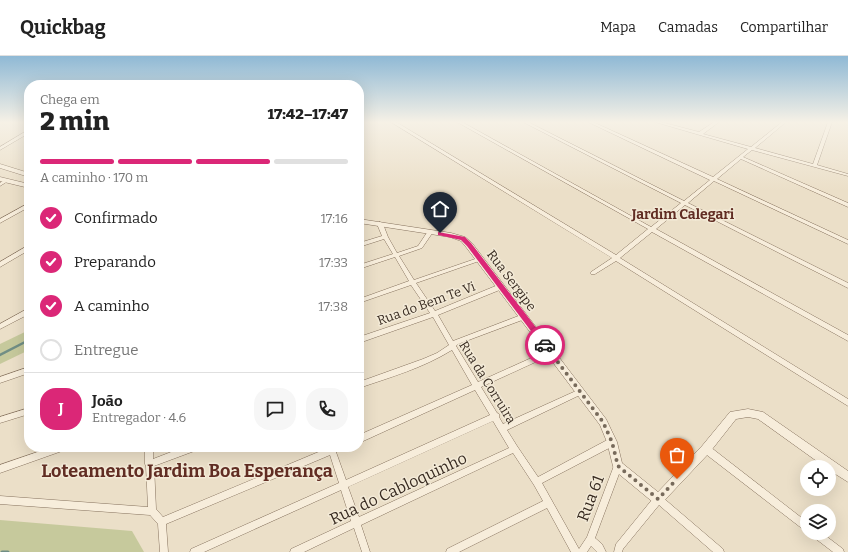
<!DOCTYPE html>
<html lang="pt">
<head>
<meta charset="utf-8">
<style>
  :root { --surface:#fff; --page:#f6f6f6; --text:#222; --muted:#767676; --line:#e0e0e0; --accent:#db2777 }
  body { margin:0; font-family:Bitter,serif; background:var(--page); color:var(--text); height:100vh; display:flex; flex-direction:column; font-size:15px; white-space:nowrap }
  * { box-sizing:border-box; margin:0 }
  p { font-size:13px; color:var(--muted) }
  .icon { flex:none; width:22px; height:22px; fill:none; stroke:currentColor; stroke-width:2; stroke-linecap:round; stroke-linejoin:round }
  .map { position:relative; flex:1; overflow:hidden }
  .side { position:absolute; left:24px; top:24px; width:340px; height:372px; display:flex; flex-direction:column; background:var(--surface); border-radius:16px; box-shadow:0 4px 16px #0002 }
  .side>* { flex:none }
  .tools { position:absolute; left:800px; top:404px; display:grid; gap:8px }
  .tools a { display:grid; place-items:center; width:36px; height:36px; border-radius:50%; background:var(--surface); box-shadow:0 4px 16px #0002; font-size:20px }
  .pin { position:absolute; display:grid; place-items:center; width:34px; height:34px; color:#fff; margin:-41px -17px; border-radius:50% 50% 50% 0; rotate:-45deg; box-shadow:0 0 4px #0007 }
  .pin .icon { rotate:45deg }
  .courier { position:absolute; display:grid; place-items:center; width:40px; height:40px; margin:-20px; border:3px solid #db2777; border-radius:50%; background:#fff; color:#222; box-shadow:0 1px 5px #0007 }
  .head em { font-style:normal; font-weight:800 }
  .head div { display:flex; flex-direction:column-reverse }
  .head { display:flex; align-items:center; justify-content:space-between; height:68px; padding:0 16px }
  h1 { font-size:26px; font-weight:800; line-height:30px }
  .bar { display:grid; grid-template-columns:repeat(4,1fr); gap:6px 4px; align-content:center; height:48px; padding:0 16px }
  .bar i { height:5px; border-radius:3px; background:var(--line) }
  .bar .on { background:var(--accent) }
  .bar p { grid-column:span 4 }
  .line { display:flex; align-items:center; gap:10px; padding:0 16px; border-top:1px solid var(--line) }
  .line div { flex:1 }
  .round { display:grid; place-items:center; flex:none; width:42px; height:42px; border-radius:16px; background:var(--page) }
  ol { padding:0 16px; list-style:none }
  li { display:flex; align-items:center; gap:12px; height:44px }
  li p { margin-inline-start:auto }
  li .icon { padding:4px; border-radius:50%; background:var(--accent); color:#fff; stroke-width:4 }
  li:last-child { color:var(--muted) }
  li i { width:22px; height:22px; border:2px solid var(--line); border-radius:50% }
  header { display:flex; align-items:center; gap:24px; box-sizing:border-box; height:56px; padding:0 20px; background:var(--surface); border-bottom:1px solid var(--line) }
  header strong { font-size:19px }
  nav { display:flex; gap:22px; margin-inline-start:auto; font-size:14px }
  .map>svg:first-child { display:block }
  .green { fill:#c6c99c }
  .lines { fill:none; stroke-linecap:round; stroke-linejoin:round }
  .stream-far1 { stroke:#708e85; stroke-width:2.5 }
  .stream { stroke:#708e85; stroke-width:3 }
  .minor-casing { stroke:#86725e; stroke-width:1 }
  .tertiary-casing { stroke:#86725e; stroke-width:1 }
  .minor { fill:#f7eddb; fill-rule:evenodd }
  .tertiary { fill:#f7eddb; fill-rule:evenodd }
  .route { fill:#db2777 }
  .done { stroke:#776a5b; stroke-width:4; stroke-dasharray:0 7.2 }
  .labels { text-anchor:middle; stroke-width:3; stroke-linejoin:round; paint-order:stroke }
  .street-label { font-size:13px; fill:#382b21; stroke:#f3ead7 }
  .neighbourhood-label { font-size:14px; font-weight:bold; fill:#612d23; stroke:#f3ead7 }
  .near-street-label { font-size:16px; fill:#382b21; stroke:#f3ead7 }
  .near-quarter-label { font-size:18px; font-weight:bold; fill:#612d23; stroke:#f3ead7 }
</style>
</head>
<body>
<header>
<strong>Quickbag</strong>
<nav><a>Mapa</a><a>Camadas</a><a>Compartilhar</a></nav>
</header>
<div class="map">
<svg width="848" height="496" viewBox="0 0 848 496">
  <rect width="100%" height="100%" fill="#ebdfc8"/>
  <!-- green -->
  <g class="green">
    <path d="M29 274V294L0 308V288Z"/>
    <path d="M0 464 132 475 144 496H0Z"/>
  </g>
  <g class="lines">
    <!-- stream-far1 -->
    <path class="stream-far1" d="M0 299 29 284"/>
    <!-- stream -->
    <path class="stream" d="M2 496H8"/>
    <!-- minor casing -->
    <g class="minor-casing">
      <g id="minor">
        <path d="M391 66H396L616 199 648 173 457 66H462L651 171 681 147 523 66H528L684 145 710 124 588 66H593L713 121 748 93 655 66H661L699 76 714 66H719L703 78 751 91 782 66H786L755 92 813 108 828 66H832L817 109 848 118V120L752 94 743 101 848 147V151L741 103 717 123 848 184V188L714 125 688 147 848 227V232L685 149 656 173 848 279V285L652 176 620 202 848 343V350L616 205 595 218H591L590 217 591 216 612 202Z"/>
        <path d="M28 74H29V77L0 94V91Z"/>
        <path d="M4 124H6L8 125 0 130V127Z"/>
        <path d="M29 147V151L0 167V163Z"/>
        <path d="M380 166 383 168 388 181 397 197 418 190 428 175 430 174 433 176 422 192 399 200 414 224 478 202H482L483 203 482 204 416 227 435 255 498 229H502L503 231 502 233 438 259 453 285 521 259H525L526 261 525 263 458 288 456 290 478 326 549 294 551 293 553 294 554 296 553 298 481 331 497 357 499 358V361L503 368 578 334 580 333 582 334 583 336 582 338 507 374 517 390 538 421 609 383 612 382 615 383 616 386 615 389 542 427 579 493 587 481 615 407 618 406 621 407 622 410 595 482 602 488 606 496H597L591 490 587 496H571L547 452 459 496H446L447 493 543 445 534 429 513 397 361 469 370 496H362L354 472 304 496H290L291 493 351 465 341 434 204 496H190L191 493 339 427 330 399 166 468 168 496H160L158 468 150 459 0 448V440L148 451 146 410 145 408V391H153V403L184 391H198L197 394 154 410 156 453 163 461 328 392 327 391H343L342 394 336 396 346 424 490 359 475 334 359 387V379L472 329 452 294C423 312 391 321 359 332V326L423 303 437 297 449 289 433 261 359 287V281L430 257 411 229 359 247V243L409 225 395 201 359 213V209L393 198 384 183 359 191V187L382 180 377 168ZM493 365 509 392 359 461 348 431Z"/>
        <path d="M29 189V194L0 211V206Z"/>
        <path d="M27 253H29V258L0 273V268Z"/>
        <path d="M29 311V317L0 327V321Z"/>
        <path d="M29 352V358L0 367V361Z"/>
        <path d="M706 389 709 390 807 466V475L804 474 703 396 702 393 703 390Z"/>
        <path d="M52 391H66L65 394 62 395 0 417V409Z"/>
        <path d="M658 439 661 440 723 493 724 496H713L659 449 623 493 622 496H614L616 488 655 440Z"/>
        <path d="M811 477H822L843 493 844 496H833L812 480Z"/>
      </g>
    </g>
    <!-- tertiary casing -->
    <g class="tertiary-casing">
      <g id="tertiary">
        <path d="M0 108 29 117V121L0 112Z"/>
        <path d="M0 121 29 128V132L0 125Z"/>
        <path d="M359 163 451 177 465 181 472 187 606 363 617 386 622 407 658 436 702 390 730 356 748 353 763 356 848 415V426L829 414V411H825L758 363 748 361 736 363 710 396 662 447 658 448 654 447 614 414 607 386 600 369 466 191 461 185 450 181 359 167Z"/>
      </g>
    </g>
    <!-- minor -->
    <use href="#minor" class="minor"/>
    <!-- tertiary -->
    <use href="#tertiary" class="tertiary"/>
  </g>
  <!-- sky -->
  <linearGradient id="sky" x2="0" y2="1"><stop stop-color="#8fb9d5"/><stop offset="0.49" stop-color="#f6f1e6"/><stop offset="1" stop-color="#f6f1e6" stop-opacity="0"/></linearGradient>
  <rect width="848" height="135" fill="url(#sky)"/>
  <!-- route -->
  <path class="route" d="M438 176 465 181 471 187 548 287V291H543L467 190 461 184 438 179Z"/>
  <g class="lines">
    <!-- done -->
    <path class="done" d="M545 289 603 366 612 386 618 410 658 443 677 423"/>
  </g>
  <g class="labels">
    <!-- street labels -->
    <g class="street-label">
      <text transform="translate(512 224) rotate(53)" y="5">Rua Sergipe</text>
      <text transform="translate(426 247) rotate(-20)" y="5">Rua do Bem Te Vi</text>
      <text transform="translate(488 326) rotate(58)" y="5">Rua da Corruira</text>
    </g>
    <!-- neighbourhood labels -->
    <g class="neighbourhood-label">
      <text x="683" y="163">Jardim Calegari</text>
    </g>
    <!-- near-street labels -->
    <g class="near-street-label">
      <text transform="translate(398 432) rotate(-25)" y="6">Rua do Cabloquinho</text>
      <text transform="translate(590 442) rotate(-69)" y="6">Rua 61</text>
    </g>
    <!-- near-quarter labels -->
    <g class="near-quarter-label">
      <text x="187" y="421">Loteamento Jardim Boa Esperança</text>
    </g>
  </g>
</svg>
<div class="tools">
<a><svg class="icon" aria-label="locate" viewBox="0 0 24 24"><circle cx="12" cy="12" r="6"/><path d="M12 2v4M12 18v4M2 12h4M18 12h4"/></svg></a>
<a><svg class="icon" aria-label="layers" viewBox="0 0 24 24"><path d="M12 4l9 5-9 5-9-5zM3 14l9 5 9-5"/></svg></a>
</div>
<div class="pin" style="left:677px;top:423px;background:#ea580c"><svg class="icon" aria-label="bag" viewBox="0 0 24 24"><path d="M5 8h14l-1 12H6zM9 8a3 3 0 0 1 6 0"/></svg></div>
<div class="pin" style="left:440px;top:177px;background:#1f2937"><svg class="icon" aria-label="home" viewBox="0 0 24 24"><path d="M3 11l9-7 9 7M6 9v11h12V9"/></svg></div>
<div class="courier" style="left:545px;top:289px"><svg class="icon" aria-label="car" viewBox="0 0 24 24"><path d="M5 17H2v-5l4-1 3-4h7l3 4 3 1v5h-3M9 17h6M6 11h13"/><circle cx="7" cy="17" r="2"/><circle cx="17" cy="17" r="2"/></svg></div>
<section class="side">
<div class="head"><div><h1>2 min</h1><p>Chega em</p></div><em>17:42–17:47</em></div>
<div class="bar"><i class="on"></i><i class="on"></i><i class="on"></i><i></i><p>A caminho · 170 m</p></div>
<ol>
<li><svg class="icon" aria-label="check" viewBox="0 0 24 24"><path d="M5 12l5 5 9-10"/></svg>Confirmado<p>17:16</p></li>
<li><svg class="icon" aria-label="check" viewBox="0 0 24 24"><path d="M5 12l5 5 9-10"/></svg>Preparando<p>17:33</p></li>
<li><svg class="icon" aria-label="check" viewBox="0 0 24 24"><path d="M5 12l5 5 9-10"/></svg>A caminho<p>17:38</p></li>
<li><i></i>Entregue</li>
</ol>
<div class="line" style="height:72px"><b class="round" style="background:var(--accent);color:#fff">J</b><div><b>João</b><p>Entregador · 4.6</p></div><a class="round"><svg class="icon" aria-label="chat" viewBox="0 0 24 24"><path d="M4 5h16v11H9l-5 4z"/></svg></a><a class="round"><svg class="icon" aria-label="phone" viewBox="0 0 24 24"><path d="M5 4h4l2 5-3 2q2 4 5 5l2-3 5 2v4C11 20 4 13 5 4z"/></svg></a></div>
</section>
</div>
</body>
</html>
